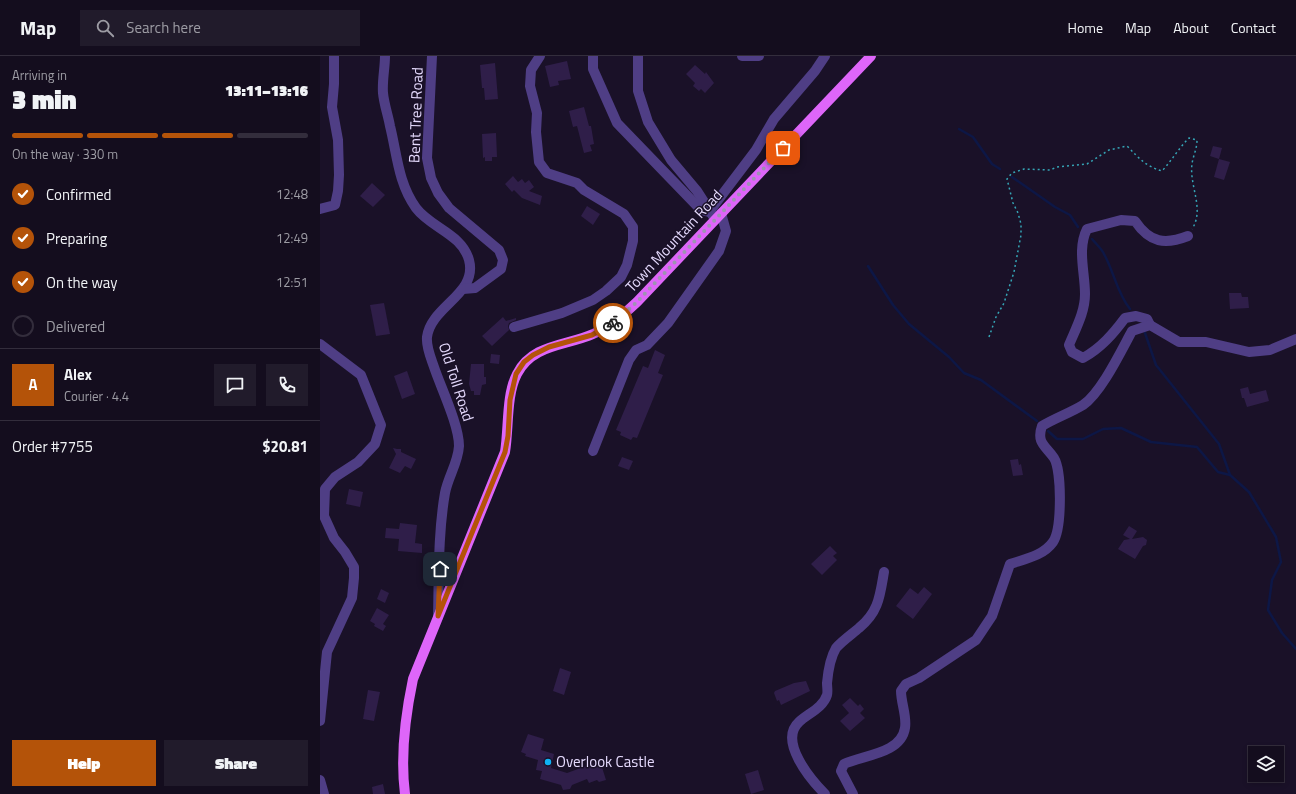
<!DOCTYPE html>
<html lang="en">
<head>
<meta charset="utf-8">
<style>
  :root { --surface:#140d1e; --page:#211b2b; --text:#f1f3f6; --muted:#9d9ca4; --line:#332d3c; --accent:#b45309 }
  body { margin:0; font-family:"Titillium Web",sans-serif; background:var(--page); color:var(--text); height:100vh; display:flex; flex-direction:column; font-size:15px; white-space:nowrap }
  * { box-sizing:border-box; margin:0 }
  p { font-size:13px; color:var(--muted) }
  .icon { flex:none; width:22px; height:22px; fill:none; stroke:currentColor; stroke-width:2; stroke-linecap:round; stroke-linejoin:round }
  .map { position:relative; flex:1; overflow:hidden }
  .side { display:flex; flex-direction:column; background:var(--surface); width:320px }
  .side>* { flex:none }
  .tools { position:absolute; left:928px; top:690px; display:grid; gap:8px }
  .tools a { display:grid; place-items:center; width:36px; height:36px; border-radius:0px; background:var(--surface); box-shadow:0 2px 6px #0003,0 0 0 1px var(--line); font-size:20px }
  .pin { position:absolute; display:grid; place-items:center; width:34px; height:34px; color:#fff; margin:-17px; border-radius:8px; box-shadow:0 2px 6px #0006 }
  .courier { position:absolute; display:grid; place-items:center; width:40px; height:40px; margin:-20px; border:3px solid #b45309; border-radius:50%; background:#fff; color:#222; box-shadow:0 1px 5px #0007 }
  .head em { font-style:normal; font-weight:800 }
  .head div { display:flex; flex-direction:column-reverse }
  .head { display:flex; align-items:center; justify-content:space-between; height:68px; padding:0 12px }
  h1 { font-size:26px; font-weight:800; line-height:30px }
  .bar { display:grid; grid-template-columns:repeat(4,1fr); gap:6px 4px; align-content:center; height:48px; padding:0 12px }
  .bar i { height:5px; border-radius:3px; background:var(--line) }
  .bar .current { background:var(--accent) }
  .bar p { grid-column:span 4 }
  .line { display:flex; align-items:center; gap:10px; padding:0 12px; border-top:1px solid var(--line) }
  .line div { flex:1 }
  .round { display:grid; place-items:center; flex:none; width:42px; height:42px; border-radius:0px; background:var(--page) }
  ol { padding:0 12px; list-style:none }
  li { display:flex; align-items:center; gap:12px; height:44px }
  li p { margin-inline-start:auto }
  li .icon { padding:4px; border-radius:50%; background:var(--accent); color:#fff; stroke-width:4 }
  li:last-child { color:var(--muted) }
  li i { width:22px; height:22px; border:2px solid var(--line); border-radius:50% }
  .primary-button { display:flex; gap:8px; margin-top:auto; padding:8px 12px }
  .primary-button a { flex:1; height:46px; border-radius:0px; background:var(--accent); color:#fff; font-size:16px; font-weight:800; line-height:46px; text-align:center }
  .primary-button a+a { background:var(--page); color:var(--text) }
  header { display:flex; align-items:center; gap:24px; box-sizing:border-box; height:56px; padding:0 20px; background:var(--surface); border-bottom:1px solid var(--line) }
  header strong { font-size:19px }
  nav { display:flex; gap:22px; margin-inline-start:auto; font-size:14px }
  .search { width:280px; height:36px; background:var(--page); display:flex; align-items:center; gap:10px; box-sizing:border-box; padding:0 14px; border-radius:0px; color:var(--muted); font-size:15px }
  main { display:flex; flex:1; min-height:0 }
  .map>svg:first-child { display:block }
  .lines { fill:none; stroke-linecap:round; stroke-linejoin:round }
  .stream { stroke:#0d1746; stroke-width:2.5 }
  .building { fill:#2f1e49 }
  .path { stroke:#35a5b6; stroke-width:1.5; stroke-dasharray:2 3; stroke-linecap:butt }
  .minor { stroke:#4f3e85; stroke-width:10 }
  .major { stroke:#de66f9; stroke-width:10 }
  .done { stroke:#9e94b2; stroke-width:4; stroke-dasharray:0 7.2 }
  .route { stroke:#b45309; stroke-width:5 }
  .poi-dot { fill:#0fb2f5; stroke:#1a1128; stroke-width:1.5 }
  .labels { text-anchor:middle; stroke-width:3; stroke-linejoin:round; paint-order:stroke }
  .street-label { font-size:15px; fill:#e5dafd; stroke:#1a1128 }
  .poi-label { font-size:15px; fill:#e5dafd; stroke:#1a1128; text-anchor:start }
</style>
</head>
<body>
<header>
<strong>Map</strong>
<div class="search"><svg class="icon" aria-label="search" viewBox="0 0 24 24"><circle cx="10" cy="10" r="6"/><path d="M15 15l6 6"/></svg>Search here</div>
<nav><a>Home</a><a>Map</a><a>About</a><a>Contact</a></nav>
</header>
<main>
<section class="side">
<div class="head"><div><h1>3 min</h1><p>Arriving in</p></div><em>13:11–13:16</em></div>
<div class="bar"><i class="current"></i><i class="current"></i><i class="current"></i><i></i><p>On the way · 330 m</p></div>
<ol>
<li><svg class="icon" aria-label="check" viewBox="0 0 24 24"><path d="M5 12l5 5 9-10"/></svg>Confirmed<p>12:48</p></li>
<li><svg class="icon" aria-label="check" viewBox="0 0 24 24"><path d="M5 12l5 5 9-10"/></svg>Preparing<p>12:49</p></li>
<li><svg class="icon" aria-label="check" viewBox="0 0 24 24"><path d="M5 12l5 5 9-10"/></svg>On the way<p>12:51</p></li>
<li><i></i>Delivered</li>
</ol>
<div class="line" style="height:72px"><b class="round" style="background:var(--accent);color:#fff">A</b><div><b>Alex</b><p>Courier · 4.4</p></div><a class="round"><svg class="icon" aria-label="chat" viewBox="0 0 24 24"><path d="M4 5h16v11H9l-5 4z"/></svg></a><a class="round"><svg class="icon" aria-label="phone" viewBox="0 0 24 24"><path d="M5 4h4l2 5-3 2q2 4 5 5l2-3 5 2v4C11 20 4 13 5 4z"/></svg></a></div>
<div class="line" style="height:52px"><div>Order #7755</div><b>$20.81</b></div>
<div class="primary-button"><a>Help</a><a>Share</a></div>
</section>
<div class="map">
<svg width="976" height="738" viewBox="0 0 976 738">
  <rect width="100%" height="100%" fill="#1a1128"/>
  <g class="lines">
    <!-- stream -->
    <g class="stream">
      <path d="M639 73 653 81 672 108 680 113"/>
      <path d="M692 121 735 151 750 159 758 171"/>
      <path d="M772 183C776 188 782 193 784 198 794 216 797 237 810 253"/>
      <path d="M548 210 573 249 589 268 629 301 644 317 661 324 717 365"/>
      <path d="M825 277 836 309 899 388 910 419 929 436 956 481 961 506 952 524 948 554 962 577 976 593"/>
      <path d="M728 375 737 383H763L783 373 801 372 831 386 877 391 898 416 910 419"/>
    </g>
  </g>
  <!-- building -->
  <g class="building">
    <path d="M247 5 251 23 238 25 239 29 230 31 225 10Z"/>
    <path d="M175 7 178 43 165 44 164 32H162L160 9Z"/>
    <path d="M375 9 385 18 386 16 394 27 385 37 381 33 379 35 373 30 375 27 366 18Z"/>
    <path d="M264 51 269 70H271L274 88 270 89 272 95 264 97 257 70 253 71 249 55Z"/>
    <path d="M176 77 177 101H172V105H165V101L163 102 162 78Z"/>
    <path d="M893 90 902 92 899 103 890 100Z"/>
    <path d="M899 103 910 106 904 124 894 121Z"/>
    <path d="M193 120 198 126 202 123 205 127 209 124 214 131 209 135 222 140 220 149 202 142 194 134 192 136 185 128Z"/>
    <path d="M52 127 65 139 53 151 40 140Z"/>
    <path d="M267 150 280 158 273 169 261 160Z"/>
    <path d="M909 237H921L922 241H928L929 252 910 253Z"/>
    <path d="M64 247 70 278 56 280 50 249Z"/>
    <path d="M183 261 186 265 196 262V264L189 267 188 270 189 274 172 290 162 280Z"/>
    <path d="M335 294 345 299 338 317 343 319 317 382 313 381 311 384 300 379 301 376 296 374 323 310 328 312Z"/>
    <path d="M171 298 180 299 179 308 170 307Z"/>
    <path d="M151 308H164V321H166V328L162 329 160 339H154V335H151L149 328Z"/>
    <path d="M87 315 95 338 82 343 74 320Z"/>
    <path d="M928 331 930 338 946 334 949 345 927 351 924 342H922L920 333Z"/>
    <path d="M73 392 77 393H81V396L96 403 91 413 85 410 80 417 69 412 76 398Z"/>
    <path d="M302 401 313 405 309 414 298 410Z"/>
    <path d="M698 403 699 409 701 408 703 419 693 420 690 404Z"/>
    <path d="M29 433 43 436 40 451 26 448Z"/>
    <path d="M80 467 97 469 95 487 102 488V497L78 495 79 483 65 482 66 472 79 473Z"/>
    <path d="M809 470 817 475 812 483 823 481 827 484 826 489 823 490 815 503 798 493 804 484 810 483 803 479Z"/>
    <path d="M510 490 517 497 513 500 517 504 502 519 491 508Z"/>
    <path d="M604 531 612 538 593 563 576 550 590 532 598 538Z"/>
    <path d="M61 533 69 537 65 547 57 543Z"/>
    <path d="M57 552 69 559 63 568 66 570 63 575 54 570 55 568 50 565Z"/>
    <path d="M240 612 251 616 244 639 233 635Z"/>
    <path d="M486 625 490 635 461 649 459 644 457 645 454 637 455 635 474 627Z"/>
    <path d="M48 634 60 636 54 665 43 663Z"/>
    <path d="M530 642 538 650 540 648 544 653 540 657 545 662 530 675 520 665 529 657 522 649Z"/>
    <path d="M208 678 224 683 221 694 234 698 231 712 247 717 280 705 286 724 279 726 277 724 269 727 267 723 252 729 250 733 243 734 241 729 220 723 222 715 216 714 218 704 205 700 206 698 201 696Z"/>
    <path d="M438 714 444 734 431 738 425 718Z"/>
    <path d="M63 728 65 738H53L52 731Z"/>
  </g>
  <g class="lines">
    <!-- path -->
    <path class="path" d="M669 281 676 261 684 247 694 216 701 179V168L698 157 693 147 687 123 692 117 704 113 730 114 737 111 767 108 789 94 807 90C819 102 825 110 842 115 852 104 859 92 869 82L877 84C877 93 873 100 872 108 869 130 885 153 872 173"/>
    <!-- minor -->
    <g class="minor">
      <path d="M65 0C65 12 62 25 63 37 64 48 68 59 70 70 77 98 78 127 96 152 111 172 142 178 149 204 158 238 111 250 107 281 106 291 111 302 114 311 121 332 139 369 139 390 138 407 128 421 125 437 118 477 119 520 118 561"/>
      <path d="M112 0 107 102 111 122 118 137 129 152 179 194 183 204 181 213 155 232 143 233"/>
      <path d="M273 0V13L297 67 381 154 389 156 436 94 454 63 495 15 505 0"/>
      <path d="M318 0V35L328 66 351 104 377 135 393 160"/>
      <path d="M422 0H439"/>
      <path d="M0 153 15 149 18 135 19 119 18 84 12 51 14 28V0"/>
      <path d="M830 269 827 263 816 260 805 262C793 278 781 292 763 302L752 296 749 289C756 272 765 256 765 238 765 216 757 193 767 173L801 164 815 165C830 187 845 189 868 180"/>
      <path d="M194 271 242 257 273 244 286 235 301 221 307 209 313 185V171L304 158 264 134 257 127 227 117 219 106 216 76 217 57 210 30 211 14 220 0"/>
      <path d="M0 288 41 319 61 369 55 388 38 406 15 421 5 433 4 460 14 482 25 496 34 511V522L32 542 7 596 0 665"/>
      <path d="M273 395 309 304 316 294 327 289 348 267 399 195 406 175 401 157"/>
      <path d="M0 724 4 738"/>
      <path d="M505 738C491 724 458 685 479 666 487 658 503 652 507 639 508 636 507 631 507 627 508 616 510 602 516 592 522 585 532 578 539 572 559 556 560 539 564 516"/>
      <path d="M533 738 521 715 524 708C543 699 581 698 585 672 587 660 581 647 581 635L586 628 599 622 656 584 672 560 690 508C705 503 723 500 733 486 742 473 742 415 734 402 726 390 716 387 722 370 735 362 750 357 763 349 781 337 801 295 812 275L830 269 859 286H886L929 296 950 294 976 283"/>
    </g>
    <!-- major -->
    <path class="major" d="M85 738C80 699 85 661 93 623L185 396C189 372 186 339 197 318 212 288 246 290 273 278 290 271 303 259 317 246L551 0"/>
  </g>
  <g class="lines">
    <!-- done -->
    <path class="done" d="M293 267 317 246 463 92"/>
    <!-- route -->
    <path class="route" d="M120 513 118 560 185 396 188 380 190 344 196 318 204 306 213 299 229 291 272 279 293 267"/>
  </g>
  <!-- markers -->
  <circle class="poi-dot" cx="228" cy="706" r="4"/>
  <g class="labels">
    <!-- street labels -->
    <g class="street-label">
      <text transform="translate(96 59) rotate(-88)" y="5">Bent Tree Road</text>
      <text transform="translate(354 185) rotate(-47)" y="5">Town Mountain Road</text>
      <text transform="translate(136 326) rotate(72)" y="5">Old Toll Road</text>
    </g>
    <!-- poi labels -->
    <g class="poi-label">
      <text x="236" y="711">Overlook Castle</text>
    </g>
  </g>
</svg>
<div class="tools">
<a><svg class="icon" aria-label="layers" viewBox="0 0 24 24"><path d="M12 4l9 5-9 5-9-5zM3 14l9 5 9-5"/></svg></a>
</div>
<div class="pin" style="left:463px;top:92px;background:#ea580c"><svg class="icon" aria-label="bag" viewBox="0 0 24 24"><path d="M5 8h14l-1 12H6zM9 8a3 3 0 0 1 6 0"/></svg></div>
<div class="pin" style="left:120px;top:513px;background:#1f2937"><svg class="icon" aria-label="home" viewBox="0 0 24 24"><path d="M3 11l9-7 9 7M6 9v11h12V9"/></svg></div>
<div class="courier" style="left:293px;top:267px"><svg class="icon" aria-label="bike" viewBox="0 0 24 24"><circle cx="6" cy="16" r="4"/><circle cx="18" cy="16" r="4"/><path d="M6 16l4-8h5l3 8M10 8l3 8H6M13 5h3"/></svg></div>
</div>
</main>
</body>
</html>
